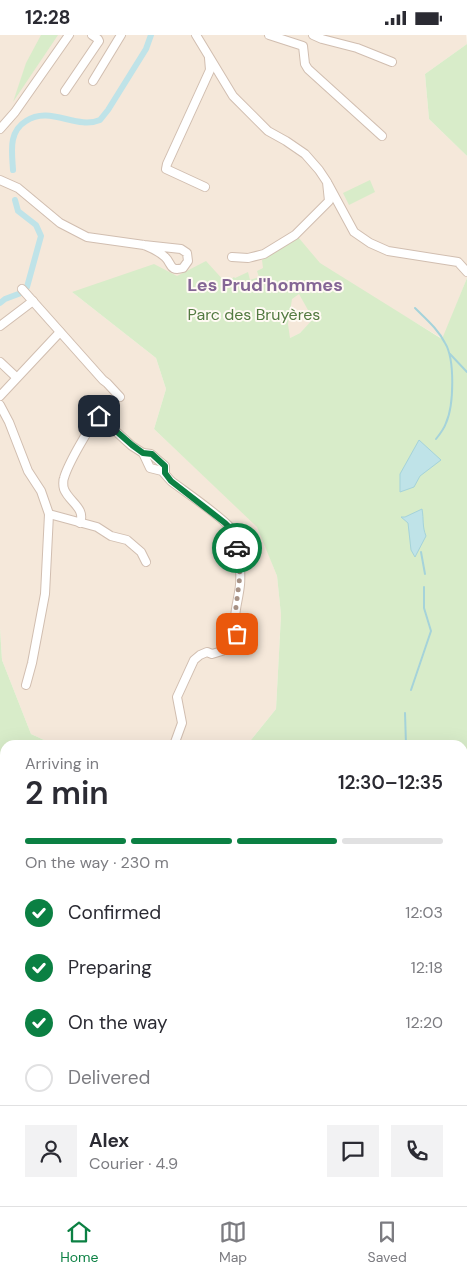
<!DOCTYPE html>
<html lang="en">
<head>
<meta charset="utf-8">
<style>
  :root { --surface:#fff; --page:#f2f2f3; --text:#2b2b33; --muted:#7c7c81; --line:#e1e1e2; --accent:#0b8043 }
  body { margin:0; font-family:"DM Sans",sans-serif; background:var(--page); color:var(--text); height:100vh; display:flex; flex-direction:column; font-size:19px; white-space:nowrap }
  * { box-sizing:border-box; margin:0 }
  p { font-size:16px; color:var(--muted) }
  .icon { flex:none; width:28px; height:28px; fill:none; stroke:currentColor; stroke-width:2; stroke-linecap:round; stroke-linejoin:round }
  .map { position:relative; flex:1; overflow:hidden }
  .drawer { position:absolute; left:0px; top:705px; width:468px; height:466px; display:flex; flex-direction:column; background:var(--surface); border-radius:15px 15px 0 0; box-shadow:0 5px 20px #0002 }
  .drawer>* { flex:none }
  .pin { position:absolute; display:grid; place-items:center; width:42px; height:42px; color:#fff; margin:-21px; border-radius:10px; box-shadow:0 2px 8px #0006 }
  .courier { position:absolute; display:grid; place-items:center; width:50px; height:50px; margin:-25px; border:4px solid #0b8043; border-radius:50%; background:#fff; color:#222; box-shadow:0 1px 6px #0007 }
  .head em { font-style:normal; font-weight:600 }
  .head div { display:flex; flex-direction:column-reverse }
  .head { display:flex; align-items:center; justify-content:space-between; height:85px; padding:0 25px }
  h1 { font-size:32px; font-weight:600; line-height:38px }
  .bar { display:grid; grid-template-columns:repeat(4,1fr); gap:8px 5px; align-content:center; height:60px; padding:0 25px }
  .bar i { height:6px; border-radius:4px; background:var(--line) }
  .bar .selected { background:var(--accent) }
  .bar p { grid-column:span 4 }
  .line { display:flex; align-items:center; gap:12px; padding:0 25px; border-top:1px solid var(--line) }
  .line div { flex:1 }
  .round { display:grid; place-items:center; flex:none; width:52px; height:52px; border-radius:0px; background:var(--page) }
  ol { padding:0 25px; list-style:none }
  li { display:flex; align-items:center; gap:15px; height:55px }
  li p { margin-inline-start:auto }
  li .icon { padding:5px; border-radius:50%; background:var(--accent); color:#fff; stroke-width:4 }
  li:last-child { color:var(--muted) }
  li i { width:28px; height:28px; border:2px solid var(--line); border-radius:50% }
  .status { display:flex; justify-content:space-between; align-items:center; height:35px; padding:0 25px; background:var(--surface); direction:ltr }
  .status svg { height:14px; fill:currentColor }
  .dock { display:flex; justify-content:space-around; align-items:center; height:70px; border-top:1px solid var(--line); background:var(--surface); font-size:14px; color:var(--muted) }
  .dock a { display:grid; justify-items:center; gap:2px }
  .dock .selected { color:var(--accent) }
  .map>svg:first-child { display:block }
  .residential { fill:#f5e8da }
  .green { fill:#d8ecc9; fill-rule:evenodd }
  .water { fill:#bfe3e8; stroke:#a5d3da }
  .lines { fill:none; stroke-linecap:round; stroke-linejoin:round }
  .stream { stroke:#a5d3da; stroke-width:2 }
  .canal { stroke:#bfe3e8; stroke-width:6 }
  .minor-casing { stroke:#d1beb0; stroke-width:10 }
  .minor { stroke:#fff; stroke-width:8 }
  .done { stroke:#a89285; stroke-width:5; stroke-dasharray:0 9 }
  .route { stroke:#0b8043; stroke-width:6 }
  .labels { text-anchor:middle; stroke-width:4; stroke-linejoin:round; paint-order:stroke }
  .park-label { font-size:16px; fill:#537a41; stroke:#fffaf3 }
  .neighbourhood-label { font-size:18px; font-weight:bold; fill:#846695; stroke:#fffaf3 }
</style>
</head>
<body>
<div class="status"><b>12:28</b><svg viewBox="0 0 49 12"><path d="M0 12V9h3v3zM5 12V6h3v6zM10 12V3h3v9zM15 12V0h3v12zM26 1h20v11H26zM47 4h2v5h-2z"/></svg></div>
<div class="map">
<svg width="467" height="1171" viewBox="0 0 467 1171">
  <rect width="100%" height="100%" fill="#fdf6ec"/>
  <!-- residential -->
  <g class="residential">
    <path d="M0 0H466L467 9 425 39 429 84 467 121V243L443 304 369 260 293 248 314 284 300 298 279 309 72 257 156 323 166 354 154 394 258 492 277 541 281 580 276 674 247 710H55L31 699 2 625 0 593Z"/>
    <path d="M5 1034V1166H116L115 1171H0V1035Z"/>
  </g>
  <!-- green -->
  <g class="green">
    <path d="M41 0H58L13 67 26 28Z"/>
    <path d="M467 9V121L429 84 425 39Z"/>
    <path d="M370 145 375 157 349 170 343 158Z"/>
    <path d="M298 202 320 228 442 304 467 243V1171H115L116 1166H462V710H247L276 674 281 580 277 541 257 492 154 394 166 354 156 323 72 257 154 229 177 241 206 226 226 248 234 242 235 243 248 237 250 245 259 242 257 236 263 233 262 225 269 220 273 215ZM299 259 313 284 300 298 290 303 288 289 292 264Z"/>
    <path d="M0 593 2 625 31 699 55 710H5V1034L0 1035Z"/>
  </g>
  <!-- water -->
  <g class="water">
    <path d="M419 405 441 425 420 441 414 452 400 457V439Z"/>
    <path d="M422 474C424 485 422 491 426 501L415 522 411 515 408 488 401 482H405Z"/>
  </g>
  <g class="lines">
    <!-- stream -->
    <g class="stream">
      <path d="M415 273C426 284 438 294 445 308 455 324 454 370 446 388 444 394 440 399 436 404"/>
      <path d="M450 319 467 337"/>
      <path d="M421 517 425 539"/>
      <path d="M411 655 431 596 424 573V552"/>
      <path d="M405 678 406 710"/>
      <path d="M462 852 467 865"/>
      <path d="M452 1166 454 1171"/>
    </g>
    <!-- canal -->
    <g class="canal">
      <path d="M13 135C12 117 8 97 26 86 50 70 76 95 100 85L108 75 146 14 151 0"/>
      <path d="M0 268 5 264 21 258 27 252 41 201 36 190 18 176 15 165"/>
    </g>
    <!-- minor casing -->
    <g class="minor-casing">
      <g id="minor">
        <path d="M196 0 233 61 268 96 286 106 305 119 319 135 327 147 329 166 295 200 264 219 248 223 232 222"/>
        <path d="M269 0 303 11 305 29 308 34 382 101"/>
        <path d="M313 0 322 4 357 13 392 27"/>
        <path d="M93 46 121 0"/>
        <path d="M65 56 99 6 98 4 92 0"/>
        <path d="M0 94 15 77 69 0"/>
        <path d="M0 145 18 153 60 188 87 202 144 210 181 214 187 218 188 226 183 233C169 237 172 228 165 222 159 216 151 213 144 210"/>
        <path d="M328 149 354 197 370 208 388 216 458 227 467 237"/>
        <path d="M205 152 166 134 167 129 210 35 209 23"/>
        <path d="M22 254 103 345 107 348 120 362"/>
        <path d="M0 291 33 266"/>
        <path d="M0 327 16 342"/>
        <path d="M0 361 60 297"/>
        <path d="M0 370 9 387 28 436 41 456 49 479 45 559 32 628 26 650"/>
        <path d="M143 418 151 419 165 431V438"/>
        <path d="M49 479 97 492 111 501 127 505 141 517 146 527"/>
        <path d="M80 488C86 473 69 467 64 454 63 451 63 445 64 443 68 429 89 392 99 381L132 411 143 418 150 433 162 436 171 446C184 456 227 485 234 497 239 505 241 539 240 550 238 569 232 580 237 599L231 608 222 616 212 619 207 617 200 620 194 625 177 662 182 688 174 710"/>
      </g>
    </g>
    <!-- minor -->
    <use href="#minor" class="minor"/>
  </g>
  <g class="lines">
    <!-- done -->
    <path class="done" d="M237 599 234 588 240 540 237 513"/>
    <!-- route -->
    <path class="route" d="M99 381 132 410 143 418 152 419 165 431V438L171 446 225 488 234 497 237 513"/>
  </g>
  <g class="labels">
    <!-- park labels -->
    <g class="park-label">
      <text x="254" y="285">Parc des Bruyères</text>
    </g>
    <!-- neighbourhood labels -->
    <g class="neighbourhood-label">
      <text x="265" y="256">Les Prud'hommes</text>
    </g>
  </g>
</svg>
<div class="pin" style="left:237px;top:599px;background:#ea580c"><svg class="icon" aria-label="bag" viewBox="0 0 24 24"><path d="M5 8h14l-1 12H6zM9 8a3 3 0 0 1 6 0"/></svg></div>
<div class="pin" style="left:99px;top:381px;background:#1f2937"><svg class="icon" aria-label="home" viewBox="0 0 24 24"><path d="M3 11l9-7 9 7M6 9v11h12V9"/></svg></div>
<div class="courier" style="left:237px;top:513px"><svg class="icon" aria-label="car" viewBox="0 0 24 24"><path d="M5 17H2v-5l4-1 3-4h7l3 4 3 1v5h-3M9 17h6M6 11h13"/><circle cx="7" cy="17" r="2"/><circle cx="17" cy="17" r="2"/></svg></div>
<section class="drawer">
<div class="head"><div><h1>2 min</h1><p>Arriving in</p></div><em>12:30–12:35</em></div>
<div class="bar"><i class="selected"></i><i class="selected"></i><i class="selected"></i><i></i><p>On the way · 230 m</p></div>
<ol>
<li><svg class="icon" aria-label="check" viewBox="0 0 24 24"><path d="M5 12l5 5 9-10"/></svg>Confirmed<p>12:03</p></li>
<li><svg class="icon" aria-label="check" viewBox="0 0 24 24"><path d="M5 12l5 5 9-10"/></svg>Preparing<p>12:18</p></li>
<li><svg class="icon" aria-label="check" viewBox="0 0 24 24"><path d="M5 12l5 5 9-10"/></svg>On the way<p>12:20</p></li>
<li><i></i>Delivered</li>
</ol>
<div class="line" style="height:90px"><a class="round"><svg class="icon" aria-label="person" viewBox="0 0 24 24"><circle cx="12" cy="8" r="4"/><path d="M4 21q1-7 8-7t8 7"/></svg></a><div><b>Alex</b><p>Courier · 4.9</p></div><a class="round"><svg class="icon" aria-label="chat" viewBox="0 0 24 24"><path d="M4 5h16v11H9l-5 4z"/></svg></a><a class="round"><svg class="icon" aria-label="phone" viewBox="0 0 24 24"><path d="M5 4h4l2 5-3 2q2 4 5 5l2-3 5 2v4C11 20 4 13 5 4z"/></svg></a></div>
</section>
</div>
<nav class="dock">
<a class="selected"><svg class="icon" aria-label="home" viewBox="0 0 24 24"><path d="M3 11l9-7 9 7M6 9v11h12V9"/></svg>Home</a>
<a><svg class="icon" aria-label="map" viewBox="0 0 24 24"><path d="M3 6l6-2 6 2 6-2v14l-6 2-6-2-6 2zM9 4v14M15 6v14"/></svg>Map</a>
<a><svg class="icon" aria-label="saved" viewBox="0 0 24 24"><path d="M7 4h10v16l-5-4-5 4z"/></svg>Saved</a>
</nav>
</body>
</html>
